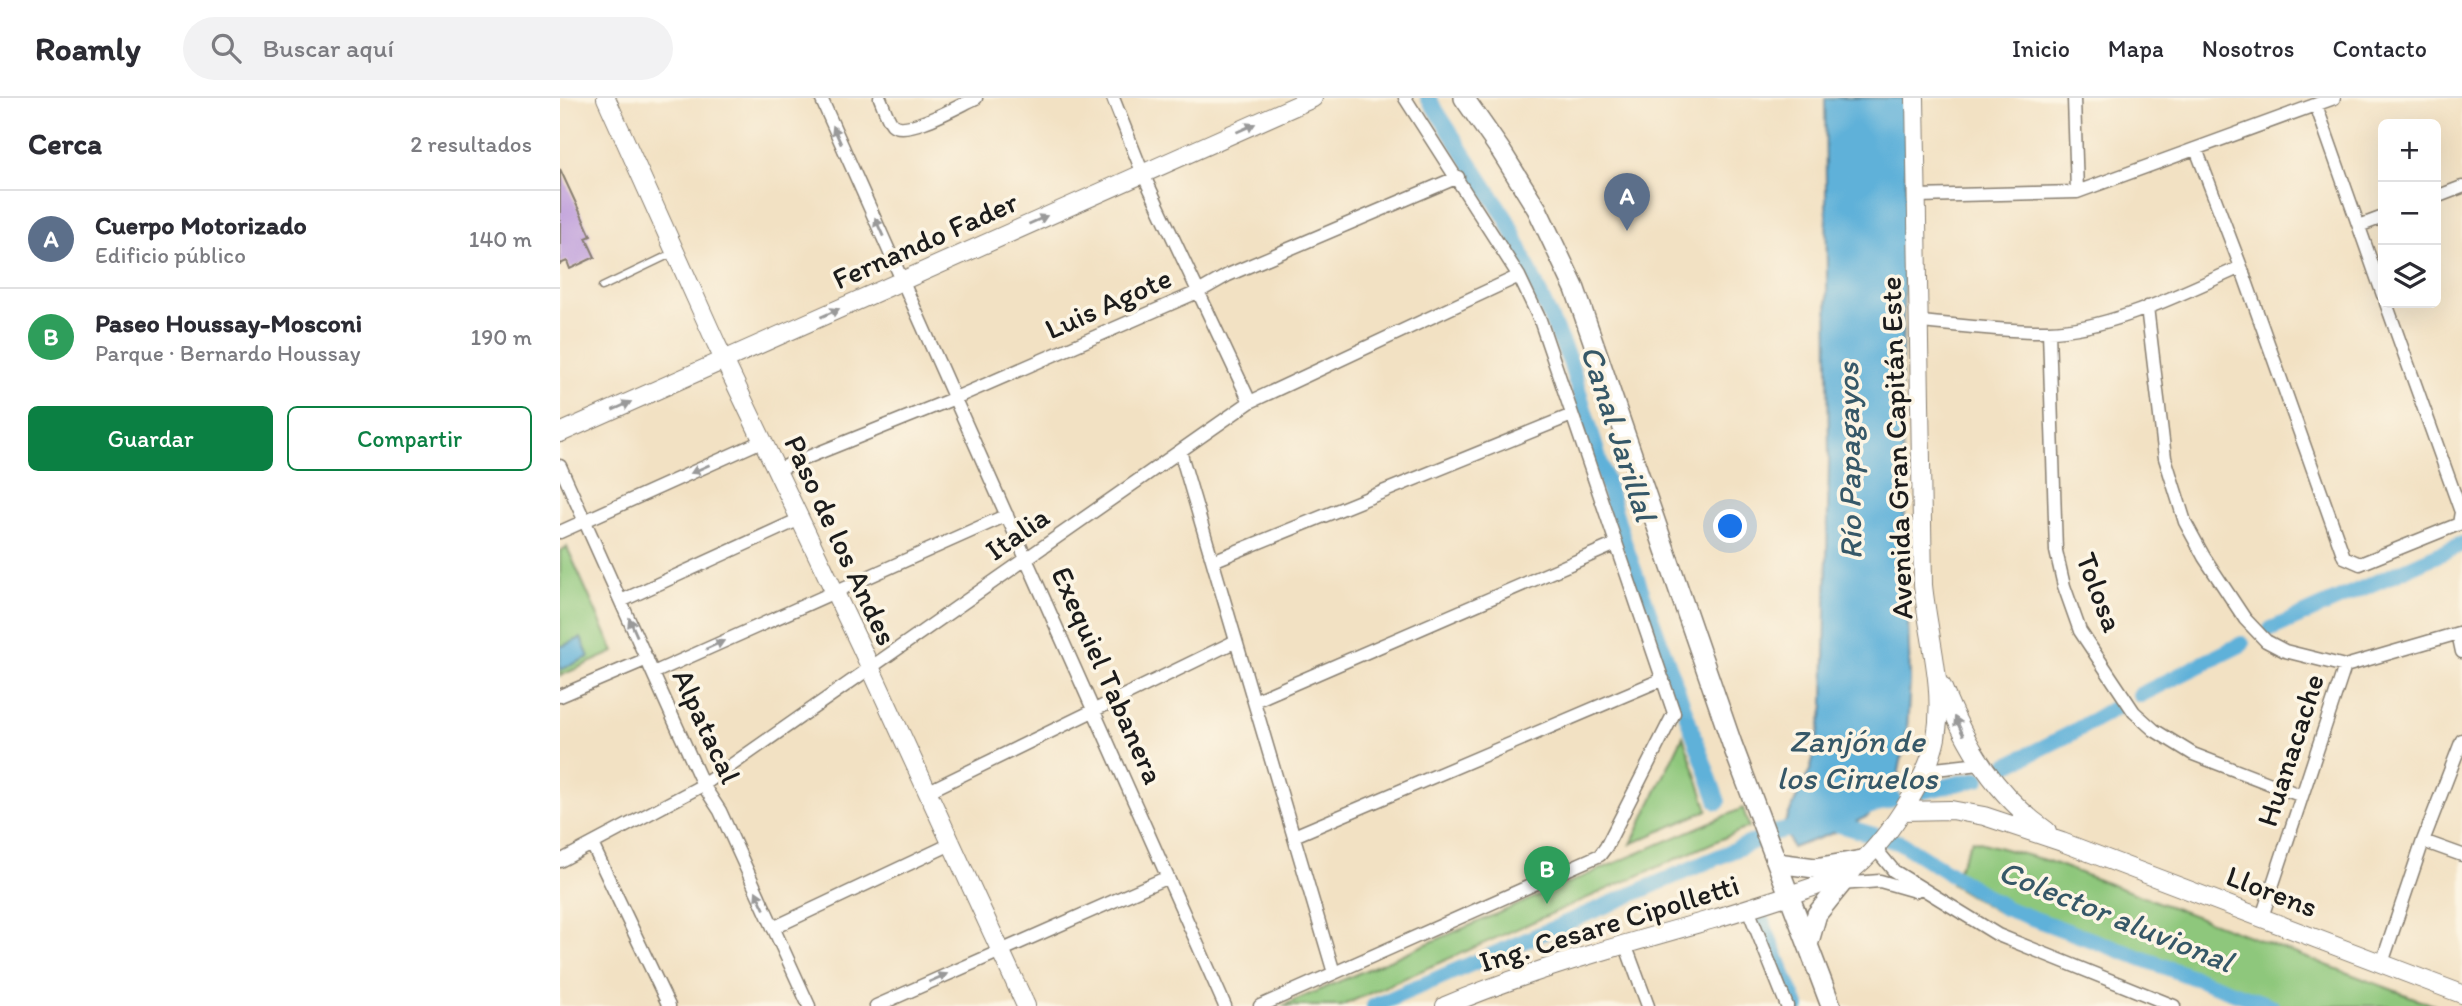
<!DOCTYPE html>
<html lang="es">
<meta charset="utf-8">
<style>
body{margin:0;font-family:Itim,sans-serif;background:#f2f2f3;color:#2b2b33}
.controls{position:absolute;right:21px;top:21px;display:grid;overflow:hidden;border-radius:10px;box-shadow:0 7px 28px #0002}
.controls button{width:63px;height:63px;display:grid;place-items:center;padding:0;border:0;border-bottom:2px solid #e1e1e2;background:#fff;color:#2b2b33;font:35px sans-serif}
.you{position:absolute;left:1171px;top:429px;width:24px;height:24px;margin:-18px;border:5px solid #fff;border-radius:50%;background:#1a73e8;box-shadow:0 0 0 10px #1a73e833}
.badge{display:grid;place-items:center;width:46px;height:46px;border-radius:50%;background:#0b8043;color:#fff;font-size:23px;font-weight:700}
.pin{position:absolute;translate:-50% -58px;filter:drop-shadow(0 2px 4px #0008)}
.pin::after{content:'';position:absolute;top:37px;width:24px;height:21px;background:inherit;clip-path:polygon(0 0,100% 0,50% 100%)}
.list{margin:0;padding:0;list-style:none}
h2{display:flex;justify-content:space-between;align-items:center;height:91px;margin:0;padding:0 28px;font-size:30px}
h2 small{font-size:23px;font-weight:400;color:#7c7c81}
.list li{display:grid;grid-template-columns:46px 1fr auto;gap:21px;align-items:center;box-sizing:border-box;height:98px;padding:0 28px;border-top:2px solid #e1e1e2}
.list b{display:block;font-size:26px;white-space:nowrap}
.list p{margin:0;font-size:23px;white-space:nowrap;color:#7c7c81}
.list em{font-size:23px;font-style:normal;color:#7c7c81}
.actions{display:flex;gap:14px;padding:21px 28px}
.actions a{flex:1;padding:16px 0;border:2px solid #0b8043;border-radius:10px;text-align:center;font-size:24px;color:#0b8043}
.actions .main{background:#0b8043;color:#fff}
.icon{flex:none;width:38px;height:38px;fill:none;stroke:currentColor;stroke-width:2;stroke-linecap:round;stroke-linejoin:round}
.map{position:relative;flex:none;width:1902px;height:908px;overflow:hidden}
header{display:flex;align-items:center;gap:42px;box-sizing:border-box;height:98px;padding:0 35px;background:#fff;border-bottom:2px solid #e1e1e2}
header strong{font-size:33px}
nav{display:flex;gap:38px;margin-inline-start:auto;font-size:24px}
.search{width:490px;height:63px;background:#f2f2f3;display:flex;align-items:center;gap:18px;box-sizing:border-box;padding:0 24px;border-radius:38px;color:#7c7c81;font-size:26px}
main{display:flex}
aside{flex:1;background:#fff}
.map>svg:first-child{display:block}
.green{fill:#8ec77b;stroke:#55724c;stroke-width:2}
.water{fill:#5eb1d9;stroke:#3d667a;stroke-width:2}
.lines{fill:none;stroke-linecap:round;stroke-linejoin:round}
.canal{stroke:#5eb1d9;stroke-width:16}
.building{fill:#ba98db}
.lane-casing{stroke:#877e70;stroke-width:9}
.street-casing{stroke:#877e70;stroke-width:15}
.secondary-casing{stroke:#877e70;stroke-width:20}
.primary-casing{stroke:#877e70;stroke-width:22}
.lane{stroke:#fff;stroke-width:6}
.street{stroke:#fff;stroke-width:12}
.secondary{stroke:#fff;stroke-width:18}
.primary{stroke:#fff;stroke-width:19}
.oneway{fill:#999}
.labels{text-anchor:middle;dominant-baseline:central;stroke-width:7;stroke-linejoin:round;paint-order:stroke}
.street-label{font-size:30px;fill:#1c1c1c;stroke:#fcf5e5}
.water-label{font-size:32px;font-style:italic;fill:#365868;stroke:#fcf5e5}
</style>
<header>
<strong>Roamly</strong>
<div class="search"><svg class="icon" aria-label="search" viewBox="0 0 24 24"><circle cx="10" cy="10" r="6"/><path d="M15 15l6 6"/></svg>Buscar aquí</div>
<nav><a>Inicio</a><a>Mapa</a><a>Nosotros</a><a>Contacto</a></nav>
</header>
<main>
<aside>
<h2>Cerca<small>2 resultados</small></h2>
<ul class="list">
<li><span class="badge" style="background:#5c6f8a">A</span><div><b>Cuerpo Motorizado</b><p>Edificio público</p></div><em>140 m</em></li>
<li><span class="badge" style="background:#2e9e5b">B</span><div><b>Paseo Houssay-Mosconi</b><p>Parque · Bernardo Houssay</p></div><em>190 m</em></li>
</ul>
<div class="actions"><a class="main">Guardar</a><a>Compartir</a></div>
</aside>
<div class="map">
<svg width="1902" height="908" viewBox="0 0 1902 908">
<rect width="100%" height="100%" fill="#fcf5e5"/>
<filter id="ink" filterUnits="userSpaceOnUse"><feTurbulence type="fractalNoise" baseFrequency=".0143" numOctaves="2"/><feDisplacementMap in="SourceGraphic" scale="14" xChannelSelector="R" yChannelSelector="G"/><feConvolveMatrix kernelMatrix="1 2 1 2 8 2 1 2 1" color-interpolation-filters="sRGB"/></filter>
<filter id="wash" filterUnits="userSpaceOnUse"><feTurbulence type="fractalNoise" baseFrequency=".00686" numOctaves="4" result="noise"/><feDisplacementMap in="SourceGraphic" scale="28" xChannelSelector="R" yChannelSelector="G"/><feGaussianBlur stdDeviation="1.57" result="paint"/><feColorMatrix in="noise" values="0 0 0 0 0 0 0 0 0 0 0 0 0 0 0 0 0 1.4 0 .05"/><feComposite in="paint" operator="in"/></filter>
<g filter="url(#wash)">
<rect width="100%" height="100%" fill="#f2e1c3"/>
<path class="green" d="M7,449L54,554L0,578V453Z
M1123,638L1148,712L1071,746Z
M1183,710L1189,729L781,908H722Z
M1412,742L1488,763L1876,908H1713L1436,813L1391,786Z"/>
<path class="water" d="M1265,0H1345L1346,108L1341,298L1350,582L1347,633L1337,683L1308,718L1273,735L1232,750L1224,726L1251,670L1264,608L1269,362Z
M21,540L29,559L0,572V549Z"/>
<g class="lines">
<path class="canal" d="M868,0L947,122L1010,264L1065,447L1158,704
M1711,531L1902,446
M1580,597L1682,546
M1438,672L1510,636L1561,606
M1364,693L1418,681
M1299,712L1333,701
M1269,724L1341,745L1445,810L1711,908
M1201,821L1237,908
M814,908L1216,734L1248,728"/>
</g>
<g id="blocks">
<path class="building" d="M0,71L31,138L26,140L35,159L10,171L7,163L0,166Z"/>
</g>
</g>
<g filter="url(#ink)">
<use href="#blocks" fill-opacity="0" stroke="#877e70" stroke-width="2"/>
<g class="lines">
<defs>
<path id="lane" d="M42,189L113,155"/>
<path id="street" d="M261,0L665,908
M320,0C323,7 327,20 332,26C346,39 400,7 416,0
M553,0L583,76L690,304
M1514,0L1517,94
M1756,7L1823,197
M1636,51L1681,169L1784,459L1800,466L1899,426L1901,414L1826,205
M1357,98L1517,94L1774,0
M1876,99L1902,89
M1799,128L1823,119
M1587,209L1605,360L1625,424L1644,459L1685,521L1706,543L1725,553L1785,568
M1359,224C1401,227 1445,234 1488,233C1551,232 1624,194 1681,169
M1489,233L1496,453L1504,488L1520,533L1574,614L1594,632L1633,656L1742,698
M620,353L774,875
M0,368L143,687L160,713L249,908
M216,372L395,300L640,193L668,177L898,79
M0,434L202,343
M653,463L1012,317
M61,503L240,421
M1898,535L1902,554
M1785,568L1902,534
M93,575L447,417
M0,598L87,561
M694,603L1056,446
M1366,672L1420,666
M367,694L676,543
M734,738L1103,581
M1863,743L1902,757
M32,746L109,908
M1315,750L1334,773L1438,837L1614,908
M0,763L143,687L690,304L959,178
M1281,786L1320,783L1355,793
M1188,811L1227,908
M1702,819L1785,568
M213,830L391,746
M1065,846L1088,908
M1822,865L1863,743L1902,642
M316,908L608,779
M700,908L1040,757L1046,749L1114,615L980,222L959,178L845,0"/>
<path id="secondary" d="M46,0L156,245L300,547L466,908
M0,335L753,0
M1382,588C1405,646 1435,697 1487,733
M1343,713L1391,712L1424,718L1502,744L1902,896
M885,908C973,871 1065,846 1157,820C1189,810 1221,800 1253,789C1266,784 1281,781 1292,772C1325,746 1368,681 1376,640C1385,588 1368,538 1363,487L1355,0"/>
<path id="primary" d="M904,0L941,53L977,111L1015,191L1172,646L1271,908
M1217,765L1255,770L1302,762
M1248,847L1257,816L1291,774"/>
</defs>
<use href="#lane" class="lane-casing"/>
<use href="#street" class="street-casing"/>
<use href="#secondary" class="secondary-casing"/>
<use href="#primary" class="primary-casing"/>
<use href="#lane" class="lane"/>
<use href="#street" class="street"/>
<use href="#secondary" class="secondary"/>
<use href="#primary" class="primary"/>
</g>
<defs><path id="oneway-solid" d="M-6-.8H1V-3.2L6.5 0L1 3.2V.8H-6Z" transform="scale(1.75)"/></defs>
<g class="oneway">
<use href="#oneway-solid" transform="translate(686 30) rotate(-24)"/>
<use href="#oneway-solid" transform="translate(277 37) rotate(-114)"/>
<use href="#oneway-solid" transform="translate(478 122) rotate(-24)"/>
<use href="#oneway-solid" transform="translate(319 129) rotate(-114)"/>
<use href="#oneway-solid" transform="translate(270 215) rotate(-24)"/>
<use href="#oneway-solid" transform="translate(62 308) rotate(-24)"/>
<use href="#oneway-solid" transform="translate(140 371) rotate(156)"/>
<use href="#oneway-solid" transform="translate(73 529) rotate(-114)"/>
<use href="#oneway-solid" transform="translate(155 547) rotate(-24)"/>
<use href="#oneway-solid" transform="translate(1399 628) rotate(-115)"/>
<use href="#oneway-solid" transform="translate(200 802) rotate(-115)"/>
<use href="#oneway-solid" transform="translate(378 880) rotate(-24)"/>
</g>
</g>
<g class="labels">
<g class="street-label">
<text transform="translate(365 142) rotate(-24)">Fernando Fader</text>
<text transform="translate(548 205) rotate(-24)">Luis Agote</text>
<text transform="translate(1336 350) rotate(-92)">Avenida Gran Capitán Este</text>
<text transform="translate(457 435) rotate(-35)">Italia</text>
<text transform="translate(281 442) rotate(65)">Paso de los Andes</text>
<text transform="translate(1540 494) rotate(69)">Tolosa</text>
<text transform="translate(548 577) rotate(66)">Exequiel Tabanera</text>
<text transform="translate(147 628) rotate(65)">Alpatacal</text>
<text transform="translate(1730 652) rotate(-72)">Huanacache</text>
<text transform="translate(1712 793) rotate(21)">Llorens</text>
<text transform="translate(1049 825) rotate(-17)">Ing. Cesare Cipolletti</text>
</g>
<g class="water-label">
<text transform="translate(1059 335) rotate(72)">Canal Jarillal</text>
<text transform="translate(1289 363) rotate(-91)">Río Papagayos</text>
<text x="1297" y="643">Zanjón de<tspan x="1297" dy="37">los Ciruelos</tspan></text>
<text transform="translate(1556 818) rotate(22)">Colector aluvional</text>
</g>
</g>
</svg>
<div class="controls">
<button>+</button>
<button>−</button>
<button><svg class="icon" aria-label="layers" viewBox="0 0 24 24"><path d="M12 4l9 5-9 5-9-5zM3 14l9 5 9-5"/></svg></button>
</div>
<div class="you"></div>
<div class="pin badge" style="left:1067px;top:133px;background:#5c6f8a">A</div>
<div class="pin badge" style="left:987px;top:806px;background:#2e9e5b">B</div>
</div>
</main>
